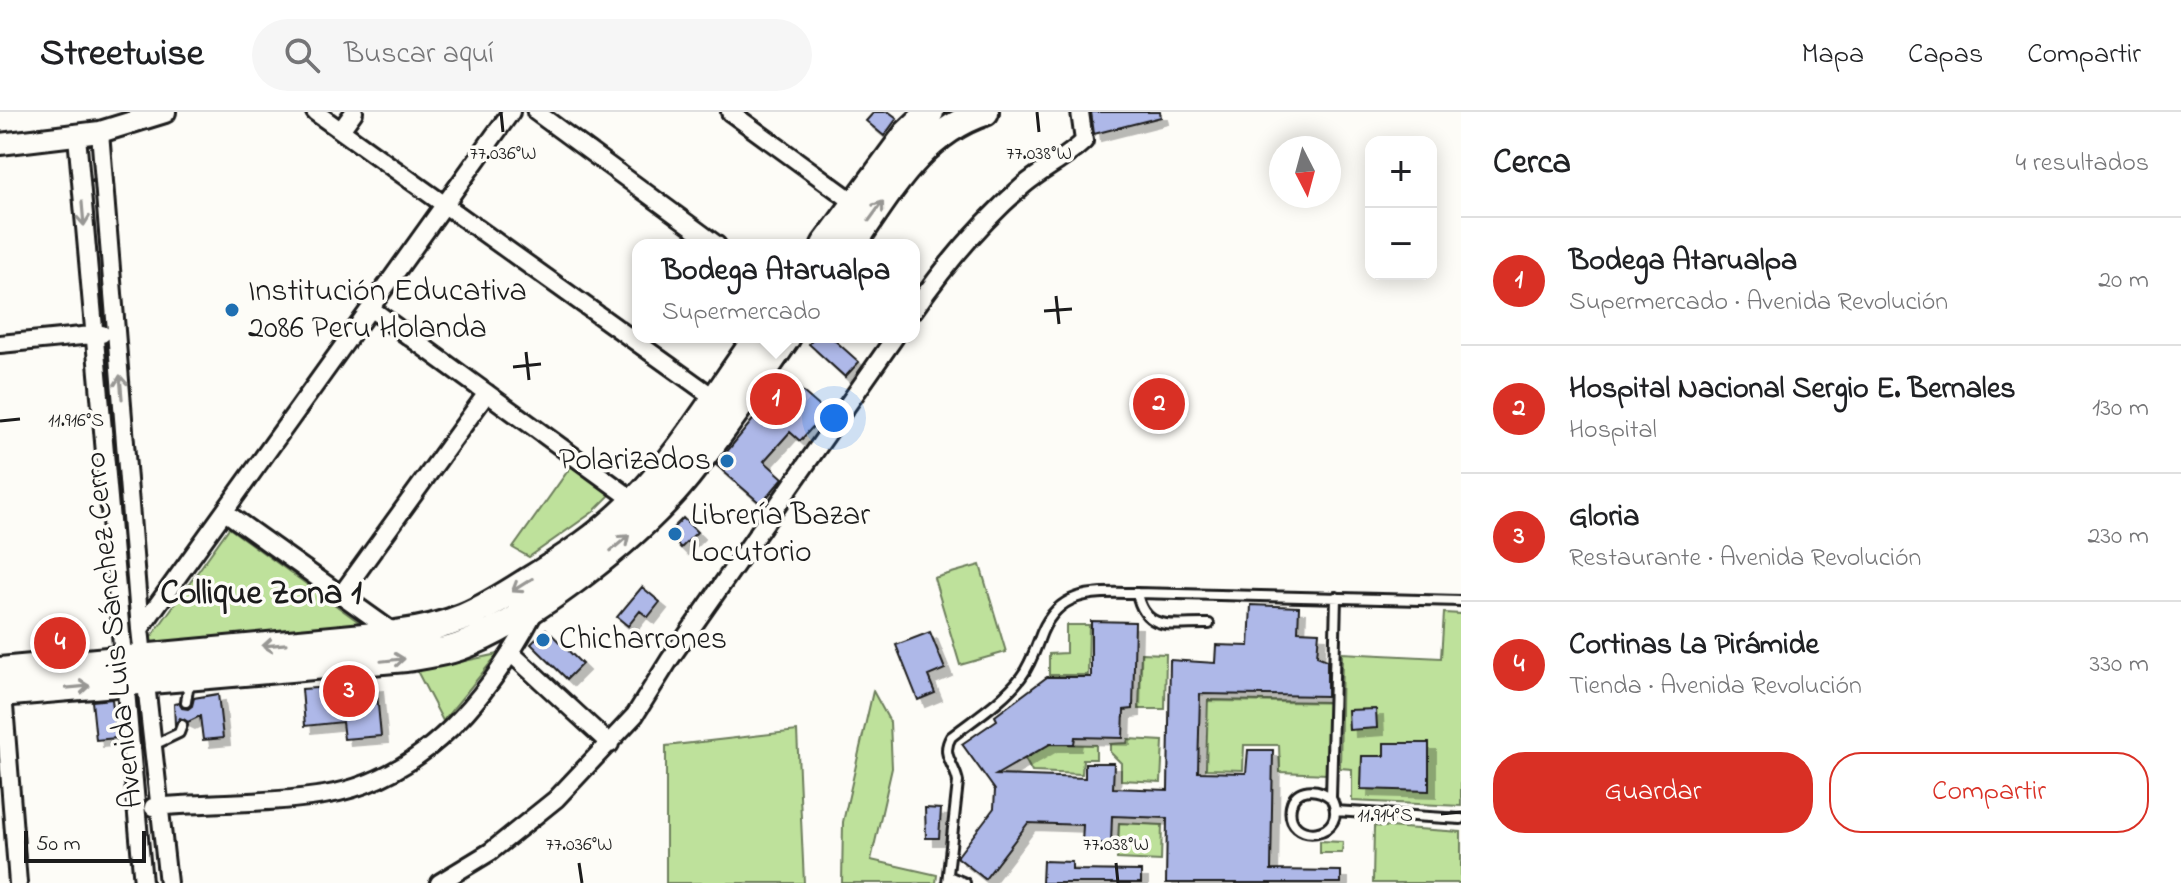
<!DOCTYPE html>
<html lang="es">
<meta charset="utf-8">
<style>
body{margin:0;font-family:"Indie Flower",sans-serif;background:#f6f6f6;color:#202124}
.controls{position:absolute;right:24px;top:24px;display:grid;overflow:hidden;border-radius:16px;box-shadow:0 4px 20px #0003}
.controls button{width:72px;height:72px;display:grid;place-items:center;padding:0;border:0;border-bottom:2px solid #e0e0e0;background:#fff;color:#202124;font:40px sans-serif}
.compass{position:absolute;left:1269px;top:24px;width:72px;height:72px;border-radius:50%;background:#fff;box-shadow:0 4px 20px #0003;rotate:174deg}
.scale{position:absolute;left:24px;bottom:20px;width:122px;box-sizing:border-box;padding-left:8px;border:4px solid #1c1c1c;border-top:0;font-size:22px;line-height:28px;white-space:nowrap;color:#1c1c1c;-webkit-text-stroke:6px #fdfcf7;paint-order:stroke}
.you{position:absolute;left:834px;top:306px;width:28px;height:28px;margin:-20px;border:6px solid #fff;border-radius:50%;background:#1a73e8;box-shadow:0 0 0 12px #1a73e833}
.badge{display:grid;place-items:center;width:52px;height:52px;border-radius:50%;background:#d93025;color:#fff;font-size:26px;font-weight:700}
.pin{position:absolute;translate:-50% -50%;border:4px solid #fff;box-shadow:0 2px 8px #0006}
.popup{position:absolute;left:632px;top:127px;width:288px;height:104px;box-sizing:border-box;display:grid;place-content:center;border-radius:16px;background:#fff;filter:drop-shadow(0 2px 6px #0005);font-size:26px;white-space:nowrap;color:#757577}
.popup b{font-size:30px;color:#202124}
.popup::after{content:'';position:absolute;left:50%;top:100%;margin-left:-16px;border:16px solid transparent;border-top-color:#fff}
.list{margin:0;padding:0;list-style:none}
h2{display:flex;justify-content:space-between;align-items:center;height:104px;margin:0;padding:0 32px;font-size:34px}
h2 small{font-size:26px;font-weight:400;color:#757577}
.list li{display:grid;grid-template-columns:52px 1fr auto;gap:24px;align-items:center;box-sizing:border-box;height:128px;padding:0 32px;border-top:2px solid #e0e0e0}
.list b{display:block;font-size:30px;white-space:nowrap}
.list p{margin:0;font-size:26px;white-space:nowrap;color:#757577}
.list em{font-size:26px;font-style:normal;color:#757577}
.actions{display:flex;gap:16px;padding:24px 32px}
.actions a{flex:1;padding:18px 0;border:2px solid #d93025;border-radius:32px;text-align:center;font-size:28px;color:#d93025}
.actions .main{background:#d93025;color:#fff}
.icon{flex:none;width:44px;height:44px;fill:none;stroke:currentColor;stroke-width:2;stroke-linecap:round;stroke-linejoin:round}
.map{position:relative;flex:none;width:1461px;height:771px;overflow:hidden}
header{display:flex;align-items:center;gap:48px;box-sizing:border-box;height:112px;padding:0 40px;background:#fff;border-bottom:2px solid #e0e0e0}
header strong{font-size:38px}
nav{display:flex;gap:44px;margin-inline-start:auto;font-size:28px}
.search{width:560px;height:72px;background:#f6f6f6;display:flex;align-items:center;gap:20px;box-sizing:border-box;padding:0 28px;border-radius:44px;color:#757577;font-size:30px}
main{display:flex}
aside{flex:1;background:#fff}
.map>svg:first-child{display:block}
.green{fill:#bee19b;stroke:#6d7e5c;stroke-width:2}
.building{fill:#aeb8e8;stroke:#1c1c1c;stroke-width:2;filter:url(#shadow)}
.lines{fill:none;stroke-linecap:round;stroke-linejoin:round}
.service-casing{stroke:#1c1c1c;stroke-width:14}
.minor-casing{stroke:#1c1c1c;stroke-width:22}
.tertiary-casing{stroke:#1c1c1c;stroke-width:26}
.primary-casing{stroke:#1c1c1c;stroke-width:32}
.service{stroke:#fdfcf7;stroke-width:8}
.minor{stroke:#fdfcf7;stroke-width:16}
.tertiary{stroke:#fdfcf7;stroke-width:20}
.primary{stroke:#fdfcf7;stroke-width:26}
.oneway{stroke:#989794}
.ticks{fill:none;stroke:#1c1c1c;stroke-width:3}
.poi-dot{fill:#1f6fb2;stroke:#fdfcf7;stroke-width:3}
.labels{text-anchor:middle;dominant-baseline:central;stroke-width:7;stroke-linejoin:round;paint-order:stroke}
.poi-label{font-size:32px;fill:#1c1c1c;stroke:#fdfcf7;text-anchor:start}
.street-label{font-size:32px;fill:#1c1c1c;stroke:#fdfcf7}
.neighbourhood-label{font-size:34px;font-weight:bold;fill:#1c1c1c;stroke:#fdfcf7}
.ticks-label{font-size:20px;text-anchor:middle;fill:#1c1c1c;stroke:#fdfcf7;stroke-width:7;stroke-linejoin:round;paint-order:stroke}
</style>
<header>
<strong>Streetwise</strong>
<div class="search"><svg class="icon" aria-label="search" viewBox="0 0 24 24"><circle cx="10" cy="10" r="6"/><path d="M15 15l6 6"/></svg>Buscar aquí</div>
<nav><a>Mapa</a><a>Capas</a><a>Compartir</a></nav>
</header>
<main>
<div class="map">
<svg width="1461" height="771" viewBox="0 0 1461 771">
<defs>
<filter id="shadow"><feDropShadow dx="7" dy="7" stdDeviation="0" flood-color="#0004"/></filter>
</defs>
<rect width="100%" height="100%" fill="#fdfcf7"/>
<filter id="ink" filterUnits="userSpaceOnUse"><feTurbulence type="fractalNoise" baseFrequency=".0125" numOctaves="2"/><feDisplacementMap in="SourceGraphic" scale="16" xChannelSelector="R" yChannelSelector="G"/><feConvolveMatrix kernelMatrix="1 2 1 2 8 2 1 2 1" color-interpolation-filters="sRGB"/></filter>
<g filter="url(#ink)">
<path class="green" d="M572,353L612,381L593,400L529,445L513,436Z
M229,416L363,513L147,531Z
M980,453L1006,540L960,553L934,466Z
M1444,501L1461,502V694L1352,689V657L1340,656L1342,541L1441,546Z
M1066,513H1089L1088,563H1049V542L1066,541Z
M1141,541L1166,542L1165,597H1139Z
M498,542L443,609L417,559Z
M873,579L890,610L892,656L871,748L937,763L936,771H842L843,710Z
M1208,588L1329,590L1327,662L1280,660L1279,633H1244L1243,658L1206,657Z
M797,619L804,771H666V634Z
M1128,627L1163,629L1161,670L1121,668V651L1110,640V632L1127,631Z
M1050,632L1096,633V647H1083L1082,662L1032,660L1025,647Z
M1119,711L1162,713L1161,749L1117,747Z
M1374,714L1461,720V771H1373Z
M1320,729L1343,730L1342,741H1320Z"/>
<path class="building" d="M874,0H889L897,6L884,24L866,9Z
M1091,0H1160L1161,5L1094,22Z
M815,225H831L859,250L845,265L809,232Z
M787,266L826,300L800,329L790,320L764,349L783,366L761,392L716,353Z
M683,406L697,420L681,436L667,422Z
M642,475L660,490L648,505L640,499L628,514L617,505Z
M1251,493L1299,495L1298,519L1319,520L1317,544L1327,548V584L1200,582L1198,660L1246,661L1248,638H1273L1271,758L1341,759V771H1166L1167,706L1112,704L1111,732L1082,731L1083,713L1028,711L985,767L957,745L994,696L995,678L962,632L997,608L995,604L1047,565H1091V509L1135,510L1133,597L1124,598L1123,626L1075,625L1074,632H1050L996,663L1085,666V651H1114L1113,676L1168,678L1170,548L1215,551L1216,533L1249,534Z
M546,517L582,552L567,567L531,532Z
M930,520L945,557L928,564L935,581L918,588L896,533Z
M376,572L381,624L344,627L342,610L305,614L302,577Z
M218,582L223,626L203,628L200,604L188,610L180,606L175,613L174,592L179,591L182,596L188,597L192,594L194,586Z
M112,587L116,626L96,628L92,589Z
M1376,597L1377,616L1349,618L1348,598Z
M1384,631H1429V679L1361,677L1362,644H1384Z
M925,696L941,697L939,726H926Z
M1043,749L1072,750V758L1141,759V771H1042Z"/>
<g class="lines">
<defs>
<path id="service" d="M1137,481C1145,522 1175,511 1209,512
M186,590L189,571
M154,633L179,621L182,613
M1331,686C1318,675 1295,674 1291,694C1284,735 1352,726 1331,686L1336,485
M1335,699L1461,707
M948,764L965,771
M947,771L958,670C955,652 940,643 951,625C974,607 1004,588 1021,565C1031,552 1036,535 1042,520C1061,476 1096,481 1137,481L1461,489"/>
<path id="minor" d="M315,0L720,290
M536,0L717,133
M730,0L855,91
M341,18L354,0
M100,20L140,517L168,771
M77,24L143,771
M370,196L635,389
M914,198C946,152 982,109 1024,73C1043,57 1067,46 1084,29L1080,0
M0,232L102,222
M225,400L396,522
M341,483L487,281
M140,517L511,0
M512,542L610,632
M3,581L18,771
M153,695C210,690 268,692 324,683C425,667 491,582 536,497
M439,771L490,740L556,687L635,603L670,547L895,225"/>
<path id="tertiary" d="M0,32L100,20L165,0"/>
<path id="primary" d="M825,133L907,22L930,0
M852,133C889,80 921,21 985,0
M0,559L396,522C452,515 478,501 525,471C563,448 601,423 633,391C681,343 718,280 758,225
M0,581L406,546C424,543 442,541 459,535C532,508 639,424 687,364C723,319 755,272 787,225"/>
</defs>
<use href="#service" class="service-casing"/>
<use href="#minor" class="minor-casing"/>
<use href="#tertiary" class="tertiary-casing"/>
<use href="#primary" class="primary-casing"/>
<use href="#service" class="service"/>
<use href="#minor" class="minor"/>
<use href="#tertiary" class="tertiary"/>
<use href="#primary" class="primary"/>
</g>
<defs><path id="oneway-shaft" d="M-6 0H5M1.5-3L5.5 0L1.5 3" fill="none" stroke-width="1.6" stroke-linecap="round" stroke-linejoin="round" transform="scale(2)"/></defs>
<g class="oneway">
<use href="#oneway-shaft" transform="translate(876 99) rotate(-54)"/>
<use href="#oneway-shaft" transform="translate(83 102) rotate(85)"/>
<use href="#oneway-shaft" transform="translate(121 275) rotate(-95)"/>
<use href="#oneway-shaft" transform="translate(620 431) rotate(-40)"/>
<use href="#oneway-shaft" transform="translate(522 473) rotate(148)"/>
<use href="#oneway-shaft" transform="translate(274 533) rotate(175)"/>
<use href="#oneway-shaft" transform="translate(393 548) rotate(-6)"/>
<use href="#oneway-shaft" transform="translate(78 575) rotate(-5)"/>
</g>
</g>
<path class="ticks" d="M501,0L503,20M1037,0L1039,20M1056,184L1059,212M1044,199L1072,197M526,240L529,268M513,255L541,252M0,309L20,307M1441,702L1461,700M579,751L582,771M1116,751L1118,771"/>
<g class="poi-dot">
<circle cx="232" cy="198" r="8"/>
<circle cx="727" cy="349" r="8"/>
<circle cx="675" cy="422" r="8"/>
<circle cx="543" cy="528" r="8"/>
</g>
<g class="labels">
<g class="poi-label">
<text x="248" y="180">Institución Educativa<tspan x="248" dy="37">2086 Peru Holanda</tspan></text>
<text x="711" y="349" text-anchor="end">Polarizados</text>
<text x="691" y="404">Librería Bazar<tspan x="691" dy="37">Locutorio</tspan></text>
<text x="559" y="528">Chicharrones</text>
</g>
<g class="street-label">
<text transform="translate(115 518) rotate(-96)">Avenida Luis Sánchez Cerro</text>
</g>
<g class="neighbourhood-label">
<text x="261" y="483">Collique Zona 1</text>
</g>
</g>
<g class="ticks-label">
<text x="503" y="47">77.036°W</text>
<text x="1039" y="47">77.038°W</text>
<text x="76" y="314">11.916°S</text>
<text x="1385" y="709">11.914°S</text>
<text x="579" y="738">77.036°W</text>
<text x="1116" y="738">77.038°W</text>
</g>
</svg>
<div class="controls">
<button>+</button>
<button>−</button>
</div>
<svg class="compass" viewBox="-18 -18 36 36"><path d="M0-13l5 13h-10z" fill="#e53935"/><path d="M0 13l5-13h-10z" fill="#757577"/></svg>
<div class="scale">50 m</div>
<div class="you"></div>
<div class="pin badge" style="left:776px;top:287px">1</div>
<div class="popup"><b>Bodega Atarualpa</b>Supermercado</div>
<div class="pin badge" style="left:1159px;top:292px">2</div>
<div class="pin badge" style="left:349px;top:579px">3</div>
<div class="pin badge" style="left:60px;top:531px">4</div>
</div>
<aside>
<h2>Cerca<small>4 resultados</small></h2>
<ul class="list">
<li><span class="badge">1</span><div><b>Bodega Atarualpa</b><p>Supermercado · Avenida Revolución</p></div><em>20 m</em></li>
<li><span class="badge">2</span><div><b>Hospital Nacional Sergio E. Bernales</b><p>Hospital</p></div><em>130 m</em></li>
<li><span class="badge">3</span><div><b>Gloria</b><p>Restaurante · Avenida Revolución</p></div><em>230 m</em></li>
<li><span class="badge">4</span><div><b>Cortinas La Pirámide</b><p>Tienda · Avenida Revolución</p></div><em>330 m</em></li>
</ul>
<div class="actions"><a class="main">Guardar</a><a>Compartir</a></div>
</aside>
</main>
